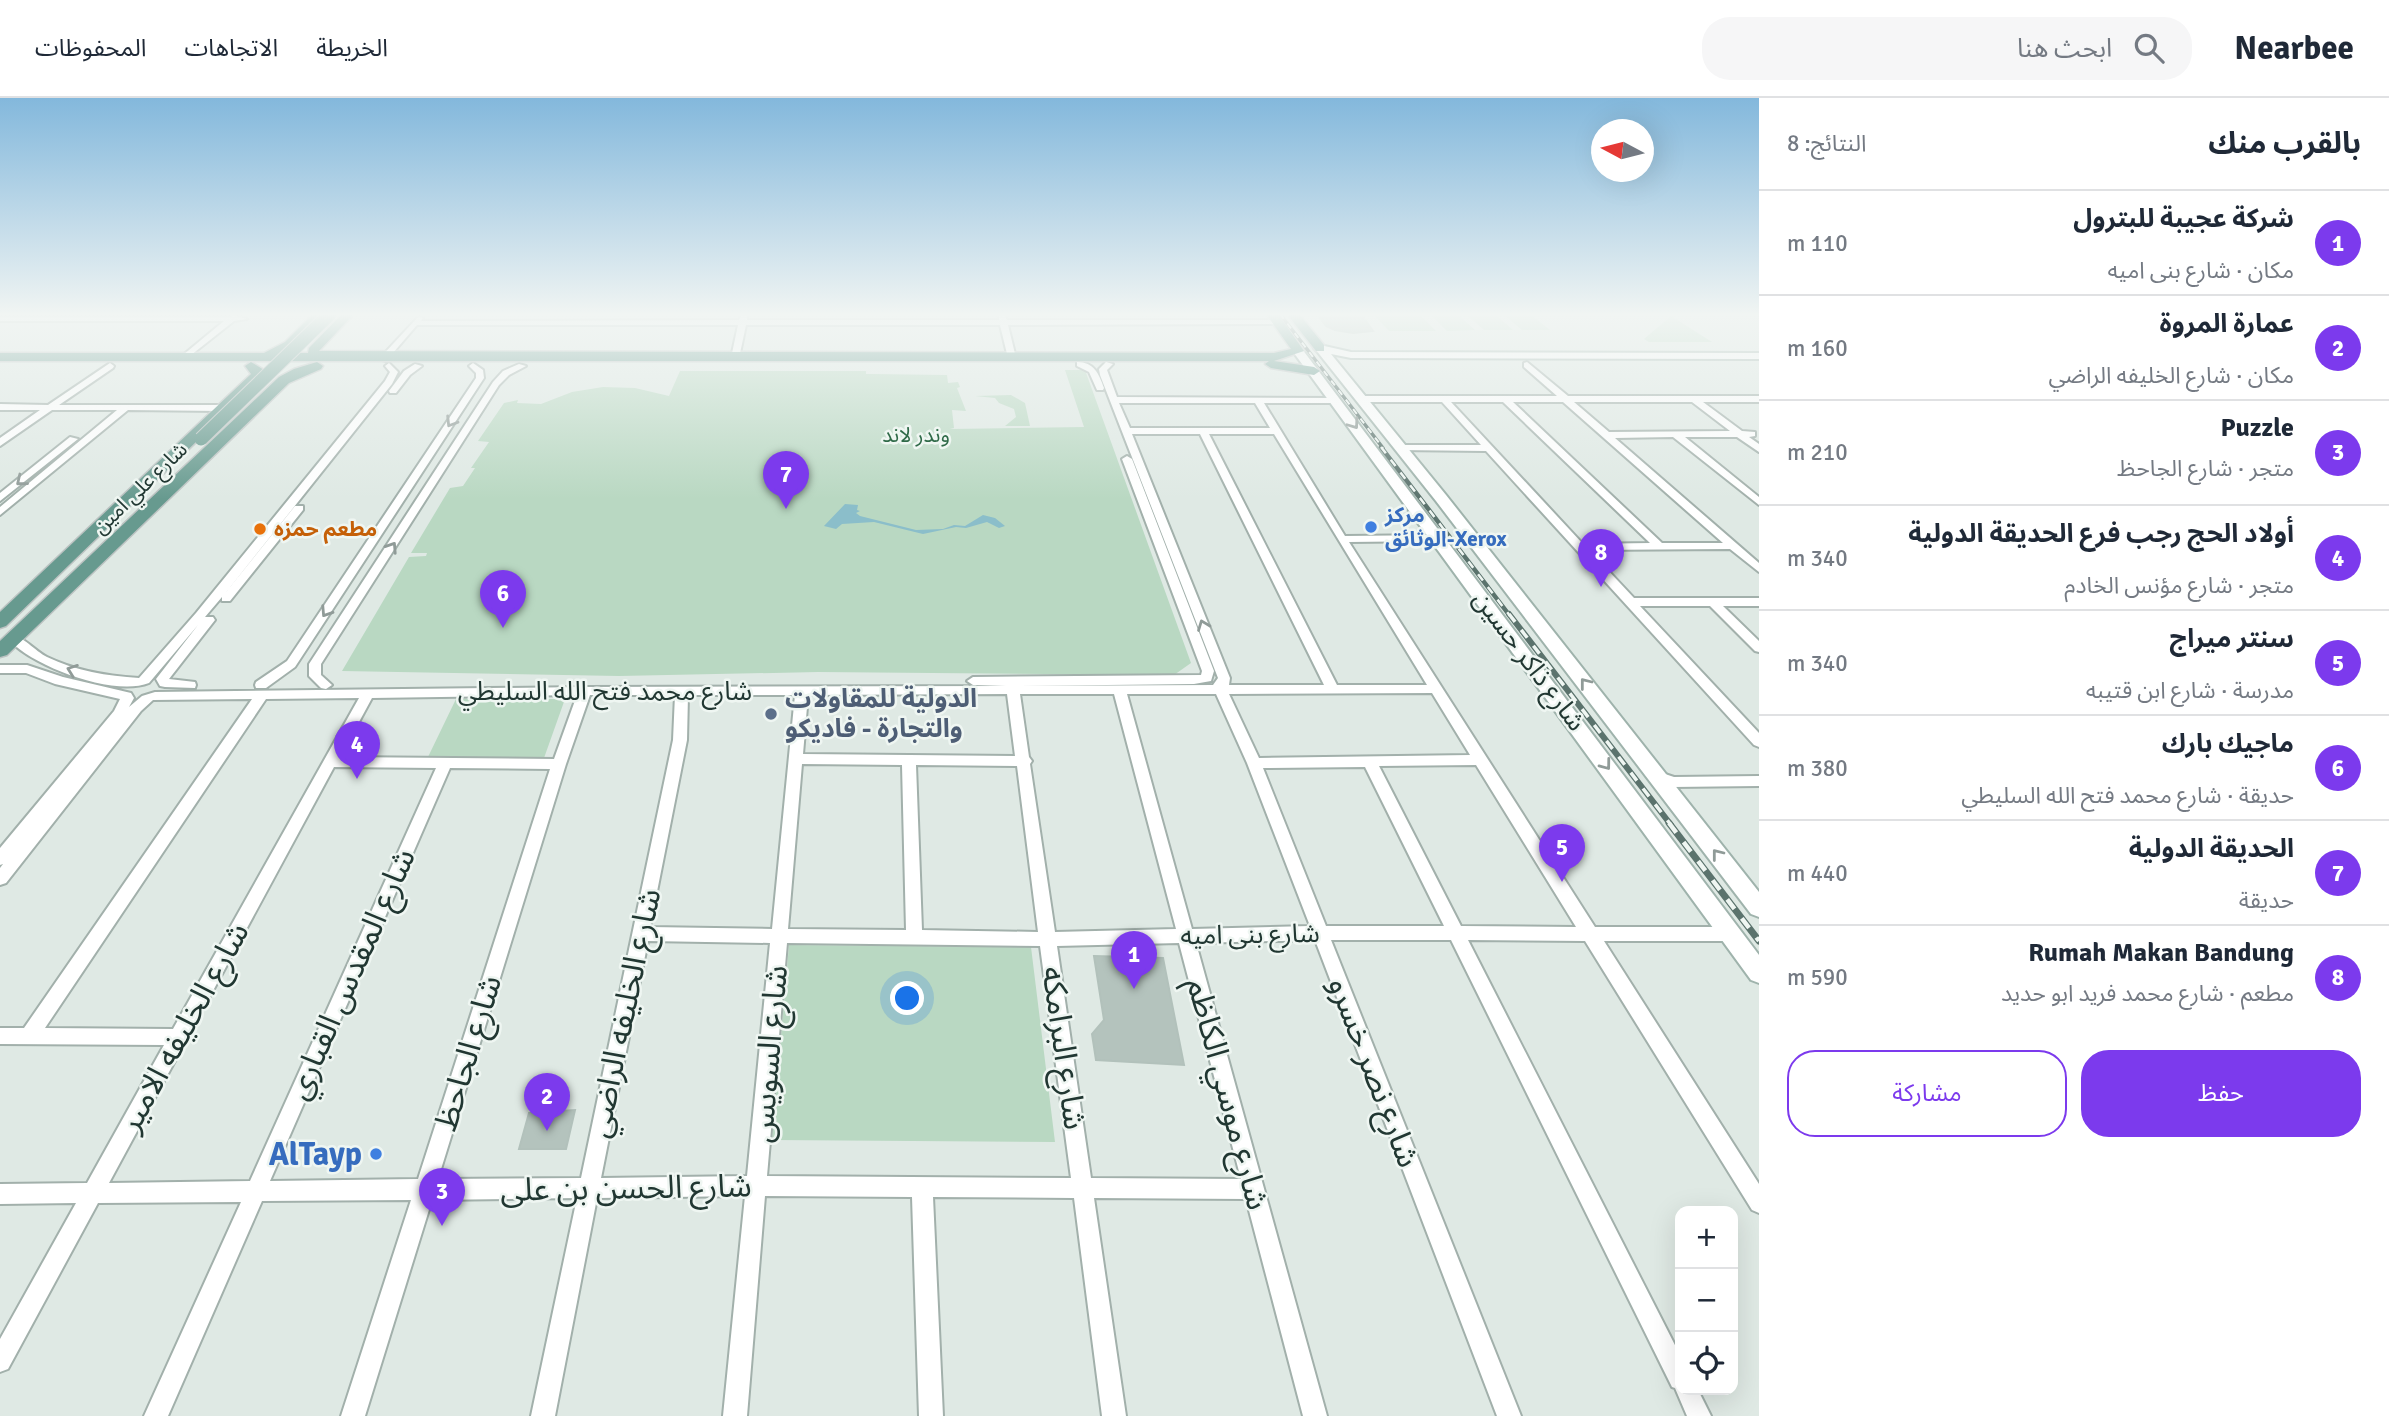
<!DOCTYPE html>
<html lang="ar">
<meta charset="utf-8">
<style>
body{margin:0;font-family:Signika,"Noto Sans Arabic",sans-serif;background:#f6f6f7;color:#1f2937;direction:rtl}
.controls{position:absolute;right:21px;bottom:21px;display:grid;overflow:hidden;border-radius:14px;box-shadow:0 7px 28px #0002}
.controls button{width:63px;height:63px;display:grid;place-items:center;padding:0;border:0;border-bottom:2px solid #e0e1e3;background:#fff;color:#1f2937;font:35px sans-serif}
.compass{position:absolute;left:1591px;top:21px;width:63px;height:63px;border-radius:50%;background:#fff;box-shadow:0 7px 28px #0002;rotate:277deg}
.you{position:absolute;left:908px;top:901px;width:24px;height:24px;margin:-18px;border:5px solid #fff;border-radius:50%;background:#1a73e8;box-shadow:0 0 0 10px #1a73e833}
.badge{display:grid;place-items:center;width:46px;height:46px;border-radius:50%;background:#7c3aed;color:#fff;font-size:23px;font-weight:700}
.pin{position:absolute;translate:-50% -58px;filter:drop-shadow(0 2px 4px #0008)}
.pin::after{content:'';position:absolute;top:37px;width:24px;height:21px;background:inherit;clip-path:polygon(0 0,100% 0,50% 100%)}
.list{margin:0;padding:0;list-style:none}
h2{display:flex;justify-content:space-between;align-items:center;height:91px;margin:0;padding:0 28px;font-size:30px}
h2 small{font-size:23px;font-weight:400;color:#747a83}
.list li{display:grid;grid-template-columns:46px 1fr auto;gap:21px;align-items:center;box-sizing:border-box;height:105px;padding:0 28px;border-top:2px solid #e0e1e3}
.list b{display:block;font-size:26px;white-space:nowrap}
.list p{margin:0;font-size:23px;white-space:nowrap;color:#747a83}
.list em{font-size:23px;font-style:normal;color:#747a83}
.actions{display:flex;gap:14px;padding:21px 28px}
.actions a{flex:1;padding:16px 0;border:2px solid #7c3aed;border-radius:28px;text-align:center;font-size:24px;color:#7c3aed}
.actions .main{background:#7c3aed;color:#fff}
.icon{flex:none;width:38px;height:38px;fill:none;stroke:currentColor;stroke-width:2;stroke-linecap:round;stroke-linejoin:round}
.map{position:relative;flex:none;width:1759px;height:1318px;overflow:hidden;direction:ltr}
header{display:flex;align-items:center;gap:42px;box-sizing:border-box;height:98px;padding:0 35px;background:#fff;border-bottom:2px solid #e0e1e3}
header strong{font-size:33px}
nav{display:flex;gap:38px;margin-inline-start:auto;font-size:24px}
.search{width:490px;height:63px;background:#f6f6f7;display:flex;align-items:center;gap:18px;box-sizing:border-box;padding:0 24px;border-radius:28px;color:#747a83;font-size:26px}
main{display:flex}
aside{flex:1;background:#fff}
.map>svg:first-child{display:block}
.green{fill:#b9d8c2}
.water{fill:#8bbeca}
.building{fill:#b4c3bd;stroke:#b2c1bb;stroke-width:2}
.lines{fill:none;stroke-linecap:round;stroke-linejoin:round}
.street-casing{stroke:#a2b0ab;stroke-width:4}
.secondary-casing{stroke:#9fb3ac;stroke-width:4}
.primary-casing{stroke:#bcc3c2;stroke-width:3}
.street{fill:#fff;fill-rule:evenodd}
.secondary{fill:#fff;fill-rule:evenodd}
.primary{fill:#679a8f;fill-rule:evenodd}
.rail-far3-casing{stroke:#5b736d;stroke-width:3.5}
.rail-far2-casing{stroke:#5b736d;stroke-width:4.5}
.rail-far1-casing{stroke:#5b736d;stroke-width:6}
.rail-casing{stroke:#5b736d;stroke-width:7}
.rail-far3{stroke:#eff6f2;stroke-width:2;stroke-dasharray:6;stroke-linecap:butt}
.rail-far2{stroke:#eff6f2;stroke-width:2.5;stroke-dasharray:8;stroke-linecap:butt}
.rail-far1{stroke:#eff6f2;stroke-width:3.5;stroke-dasharray:10;stroke-linecap:butt}
.rail{stroke:#eff6f2;stroke-width:4.5;stroke-dasharray:12;stroke-linecap:butt}
.primary-bridge-casing{stroke:#bcc3c2;stroke-width:15;stroke-linecap:butt}
.primary-bridge{stroke:#679a8f;stroke-width:13}
.oneway{stroke:#909b98}
.shop-dot{fill:#3f7fe0;stroke:#eff6f2;stroke-width:2.5}
.food-dot{fill:#e8710a;stroke:#eff6f2;stroke-width:2.5}
.service-dot{fill:#5c6f8a;stroke:#eff6f2;stroke-width:2.5}
.labels{text-anchor:middle;dominant-baseline:central;stroke-width:5;stroke-linejoin:round;paint-order:stroke}
.far-park-label{font-size:21px;fill:#2f6a48;stroke:#eff6f2}
.far-street-label{font-size:21px;fill:#213732;stroke:#eff6f2}
.far-shop-label{font-size:21px;font-weight:bold;fill:#366cbe;stroke:#eff6f2;text-anchor:start}
.far-food-label{font-size:21px;font-weight:bold;fill:#c56008;stroke:#eff6f2;text-anchor:start}
.street-label{font-size:26px;fill:#213732;stroke:#eff6f2}
.service-label{font-size:26px;font-weight:bold;fill:#4e5e75;stroke:#eff6f2;text-anchor:start}
.near-street-label{font-size:32px;fill:#213732;stroke:#eff6f2}
.near-shop-label{font-size:32px;font-weight:bold;fill:#366cbe;stroke:#eff6f2;text-anchor:end}
</style>
<header>
<strong>Nearbee</strong>
<div class="search"><svg class="icon" aria-label="search" viewBox="0 0 24 24"><circle cx="10" cy="10" r="6"/><path d="M15 15l6 6"/></svg>ابحث هنا</div>
<nav><a>الخريطة</a><a>الاتجاهات</a><a>المحفوظات</a></nav>
</header>
<main>
<aside>
<h2>بالقرب منك<small>النتائج: 8</small></h2>
<ul class="list">
<li><span class="badge">1</span><div><b>شركة عجيبة للبترول</b><p>مكان · شارع بنى اميه</p></div><em>110 m</em></li>
<li><span class="badge">2</span><div><b>عمارة المروة</b><p>مكان · شارع الخليفه الراضي</p></div><em>160 m</em></li>
<li><span class="badge">3</span><div><b>Puzzle</b><p>متجر · شارع الجاحظ</p></div><em>210 m</em></li>
<li><span class="badge">4</span><div><b>أولاد الحج رجب فرع الحديقة الدولية</b><p>متجر · شارع مؤنس الخادم</p></div><em>340 m</em></li>
<li><span class="badge">5</span><div><b>سنتر ميراج</b><p>مدرسة · شارع ابن قتيبه</p></div><em>340 m</em></li>
<li><span class="badge">6</span><div><b>ماجيك بارك</b><p>حديقة · شارع محمد فتح الله السليطي</p></div><em>380 m</em></li>
<li><span class="badge">7</span><div><b>الحديقة الدولية</b><p>حديقة</p></div><em>440 m</em></li>
<li><span class="badge">8</span><div><b>Rumah Makan Bandung</b><p>مطعم · شارع محمد فريد ابو حديد</p></div><em>590 m</em></li>
</ul>
<div class="actions"><a class="main">حفظ</a><a>مشاركة</a></div>
</aside>
<div class="map">
<svg width="1759" height="1318" viewBox="0 0 1759 1318">
<rect width="100%" height="100%" fill="#dfe9e4"/>
<path class="green" d="M1373,216H1419L1436,233H1389Z
M1430,216H1457L1475,232L1447,233Z
M1466,216H1495L1513,232H1484Z
M1503,216H1530L1550,232H1522Z
M1671,218L1712,244H1649L1644,241Z
M1065,272H1085L1191,565L1174,577L818,574L619,578L342,573L409,459L426,458L427,455H411L450,390L463,388L475,370H471L489,344L478,343L504,305L518,302L517,305L541,306L572,294L603,289L635,290L669,298L680,273H866V276H871L947,277L948,285L958,284L960,289L957,290L966,313L952,312L954,330L950,331L1084,329Z
M1011,297L1025,305L1030,328H1005L1016,319L1014,311L999,305L995,300L975,298Z
M456,601H565L544,660L428,659Z
M789,847L1031,849L1055,1044L772,1042Z"/>
<path class="water" d="M845,406L858,407L857,412L860,413L856,415L860,418L916,432L943,431L954,427L965,428L983,417L995,420L1005,428L999,430L987,424L966,430L956,429L923,436L874,424L842,426L836,431L824,428Z"/>
<path class="building" d="M1317,216H1361L1373,233L1353,235L1335,232L1326,228Z
M1094,858L1163,860L1184,967L1096,962L1092,936L1104,922Z
M575,1012L566,1051H519L529,1015Z"/>
<g class="lines">
<defs>
<path id="street" d="M742,216H747V222H999V216H1004L1007,222H1278L1282,224L1278,226L1008,227L1016,260L1012,262L1008,260L1000,227H746L739,260L735,262L731,260L738,227H417L386,263L379,261L419,218L423,220L421,223L739,222Z
M234,217L247,221L234,223L186,261H183V257L224,223H0V219H230Z
M1077,264C1094,264 1099,276 1104,290L1103,292H1097L1089,274L1077,268Z
M1106,264L1113,266L1107,272L1117,299L1339,300V304L1336,305H1264L1345,438L1438,437L1443,440L1438,443L1349,444L1595,829H1731L1737,831L1739,836L1737,841L1731,843H1604L1759,1086V1115L1752,1112L1585,843L1468,842L1680,1257V1292H1698L1711,1318H1687L1675,1290L1672,1289L1451,842H1331L1521,1318H1497L1315,842L1196,845L1327,1318H1303L1246,1101L1094,1100L1126,1318H1102L1074,1100L933,1099L943,1318H919L912,1099L765,1098L747,1318H723L745,1098L597,1100L555,1318H531L577,1100L432,1102L365,1318H341L411,1102L262,1103L168,1318H144L241,1104L98,1105L8,1271L0,1274V1241L76,1105L0,1106V1086L87,1085L164,947L0,946V930H24L252,601L153,602L141,613L6,785L0,787V770L3,766L0,767V750L114,613L120,601L55,586L26,575H0V567H27L63,579L131,595L134,600L129,609L142,598L155,594L585,589L1006,588L973,587L967,583L973,579L1201,577L1202,573L1122,361L1127,358L1132,361L1214,573L1211,583L1194,586L1019,588L1213,587L1218,580L1100,277L1099,271ZM1119,305H1255L1270,330H1130ZM1132,336H1200L1324,587H1229L1230,580ZM1209,336H1274L1427,587H1337ZM1432,595L1470,657L1259,660L1229,596ZM1007,596L1015,658L803,656L808,597ZM1020,596H1114L1176,831L1055,834L1030,666L1032,663L1029,659ZM1127,596H1216L1247,665L1310,828L1192,831ZM577,597L554,661L340,659L372,600ZM590,597H675L673,642L581,1080L438,1081L566,666ZM688,597H795L772,831L650,829L687,642ZM359,600L173,931L45,930L266,601ZM802,666L902,667L906,832L788,831ZM916,667L1017,668L1038,834L922,832ZM1476,667L1576,829L1461,828L1379,668ZM334,669L436,670L250,1083L109,1085ZM1365,669L1444,828H1326L1263,670ZM450,670L550,671L418,1081L270,1083ZM648,843L770,845L747,1078L601,1080ZM787,845L1040,848L1071,1080L767,1078ZM1179,845L1241,1081L1091,1080L1057,848Z
M1527,264L1568,298H1759V304H1703L1742,333L1755,334V338L1749,339L1759,346V354L1737,339H1685L1759,399V407L1673,339L1615,340L1759,465V474L1730,451L1589,452L1634,500H1759V508H1723L1759,543V554L1755,553L1710,508H1640L1759,635V649L1754,647L1486,353L1397,352L1395,350L1400,347H1481L1442,304H1361L1357,301L1361,298H1557L1524,269V265ZM1451,304H1503L1650,445L1583,446ZM1513,304H1563L1723,445H1662ZM1574,304H1692L1730,333L1609,334Z
M110,265L114,268L113,270L59,307H222L226,310L222,313L128,312L0,417V409L117,312H52L0,348V340L40,312H0V306L48,307Z
M389,265L398,274L392,286L223,498L295,408H303V412L230,503H222V499L205,519H213L215,522L169,581L195,584L196,587L195,590L165,589L160,588L156,581L198,527L149,585C114,599 35,569 10,543L8,540L10,537C21,536 35,553 47,559C76,573 107,578 139,580L196,515L385,283L390,274L385,268Z
M473,265L483,272L484,280L295,569L266,590H256L255,587L256,584L287,563L476,280V275L469,268Z
M415,266L422,268L410,277L396,295H390L389,293L404,273Z
M519,266L526,268L509,277L499,287L321,566V577L332,587L326,591L321,590L309,578V566L493,284L503,273Z
M70,339L78,341L0,403V395Z
M1656,673L1674,679L1759,678V688L1673,689L1651,682L1649,678L1651,674Z"/>
<path id="secondary" d="M1320,247L1351,254L1759,255V261L1351,260L1331,256L1446,397L1759,794V819L1751,816L1436,403L1316,252L1314,250Z
M1294,251H1302L1759,857V885L1751,882L1294,255Z"/>
<path id="primary" d="M313,216H326L293,250L281,255H308L309,250L342,216H354L319,253L1274,255L1291,251L1266,216H1278L1304,253L1274,263L1314,269L1320,273L1314,277L1271,270L1265,266L1269,263H0V255H264L285,244Z
M1287,216H1299L1324,247V253H1316Z
M251,264L264,272L262,280L6,528L0,530V514L251,276L245,268Z
M317,264L323,268L321,271L289,285L7,557L0,559V543L279,279L294,271Z"/>
</defs>
<use href="#street" class="street-casing"/>
<use href="#secondary" class="secondary-casing"/>
<use href="#primary" class="primary-casing"/>
<use href="#street" class="street"/>
<use href="#secondary" class="secondary"/>
<use href="#primary" class="primary"/>
<defs>
<path id="rail-far3" d="M1280,216L1383,350"/>
<path id="rail-far2" d="M1381,349L1510,518"/>
<path id="rail-far1" d="M1509,516L1671,727"/>
<path id="rail" d="M1669,725L1759,843"/>
</defs>
<use href="#rail-far3" class="rail-far3-casing"/>
<use href="#rail-far2" class="rail-far2-casing"/>
<use href="#rail-far1" class="rail-far1-casing"/>
<use href="#rail" class="rail-casing"/>
<use href="#rail-far3" class="rail-far3"/>
<use href="#rail-far2" class="rail-far2"/>
<use href="#rail-far1" class="rail-far1"/>
<use href="#rail" class="rail"/>
<defs>
<path id="primary-bridge" d="M201,341L330,216"/>
</defs>
<use href="#primary-bridge" class="primary-bridge-casing"/>
<use href="#primary-bridge" class="primary-bridge"/>
</g>
<defs><path id="oneway-chevron" d="M-2-3.5L2.5 0L-2 3.5" fill="none" stroke-width="1.6" stroke-linecap="round" stroke-linejoin="round" transform="scale(1.75)"/></defs>
<g class="oneway">
<use href="#oneway-chevron" transform="translate(451 324) rotate(122)"/>
<use href="#oneway-chevron" transform="translate(1354 326) rotate(54)"/>
<use href="#oneway-chevron" transform="translate(21 383) rotate(141)"/>
<use href="#oneway-chevron" transform="translate(392 449) rotate(-57)"/>
<use href="#oneway-chevron" transform="translate(326 514) rotate(123)"/>
<use href="#oneway-chevron" transform="translate(1203 527) rotate(-111)"/>
<use href="#oneway-chevron" transform="translate(72 572) rotate(-160)"/>
<use href="#oneway-chevron" transform="translate(1585 585) rotate(-128)"/>
<use href="#oneway-chevron" transform="translate(1606 667) rotate(53)"/>
<use href="#oneway-chevron" transform="translate(1717 756) rotate(-128)"/>
</g>
<linearGradient id="sky" x2="0" y2="1"><stop stop-color="#83b8dc"/><stop offset="0.54" stop-color="#f1f5f3"/><stop offset="1" stop-color="#f1f5f3" stop-opacity="0"/></linearGradient>
<rect width="1759" height="401" fill="url(#sky)"/>
<g class="shop-dot">
<circle cx="1371" cy="429" r="7"/>
<circle cx="376" cy="1056" r="7"/>
</g>
<circle class="food-dot" cx="260" cy="431" r="7"/>
<circle class="service-dot" cx="771" cy="616" r="7"/>
<g class="labels">
<g class="far-park-label">
<text x="916" y="337">وندر لاند</text>
</g>
<g class="far-street-label">
<text transform="translate(140 390) rotate(-44)">شارع علي امين</text>
</g>
<g class="far-shop-label">
<text x="1385" y="417">مركز<tspan x="1385" dy="24">الوثائق-Xerox</tspan></text>
</g>
<g class="far-food-label">
<text x="274" y="431">مطعم حمزه</text>
</g>
<g class="street-label">
<text transform="translate(1529 563) rotate(53)">شارع ذاكر حسين</text>
<text x="605" y="594">شارع محمد فتح الله السليطي</text>
<text transform="translate(1250 837) rotate(-1)">شارع بنى اميه</text>
</g>
<g class="service-label">
<text x="785" y="601">الدولية للمقاولات<tspan x="785" dy="30">والتجارة - فاديكو</tspan></text>
</g>
<g class="near-street-label">
<text transform="translate(351 876) rotate(-66)">شارع المقدس القباري</text>
<text transform="translate(624 915) rotate(-78)">شارع الخليفه الراضي</text>
<text transform="translate(184 929) rotate(-61)">شارع الخليفه الامير</text>
<text transform="translate(1064 950) rotate(82)">شارع البرامكه</text>
<text transform="translate(468 955) rotate(-73)">شارع الجاحظ</text>
<text transform="translate(769 956) rotate(-85)">شارع السويس</text>
<text transform="translate(1374 974) rotate(69)">شارع نصر خسرو</text>
<text transform="translate(1228 996) rotate(75)">شارع موسي الكاظم</text>
<text transform="translate(626 1090) rotate(-1)">شارع الحسن بن على</text>
</g>
<g class="near-shop-label">
<text x="362" y="1056">AlTayp</text>
</g>
</g>
</svg>
<div class="controls">
<button>+</button>
<button>−</button>
<button><svg class="icon" aria-label="locate" viewBox="0 0 24 24"><circle cx="12" cy="12" r="6"/><path d="M12 2v4M12 18v4M2 12h4M18 12h4"/></svg></button>
</div>
<svg class="compass" viewBox="-18 -18 36 36"><path d="M0-13l5 13h-10z" fill="#e53935"/><path d="M0 13l5-13h-10z" fill="#747a83"/></svg>
<div class="you"></div>
<div class="pin badge" style="left:1134px;top:891px">1</div>
<div class="pin badge" style="left:547px;top:1033px">2</div>
<div class="pin badge" style="left:442px;top:1128px">3</div>
<div class="pin badge" style="left:357px;top:681px">4</div>
<div class="pin badge" style="left:1562px;top:784px">5</div>
<div class="pin badge" style="left:503px;top:530px">6</div>
<div class="pin badge" style="left:786px;top:411px">7</div>
<div class="pin badge" style="left:1601px;top:489px">8</div>
</div>
</main>
